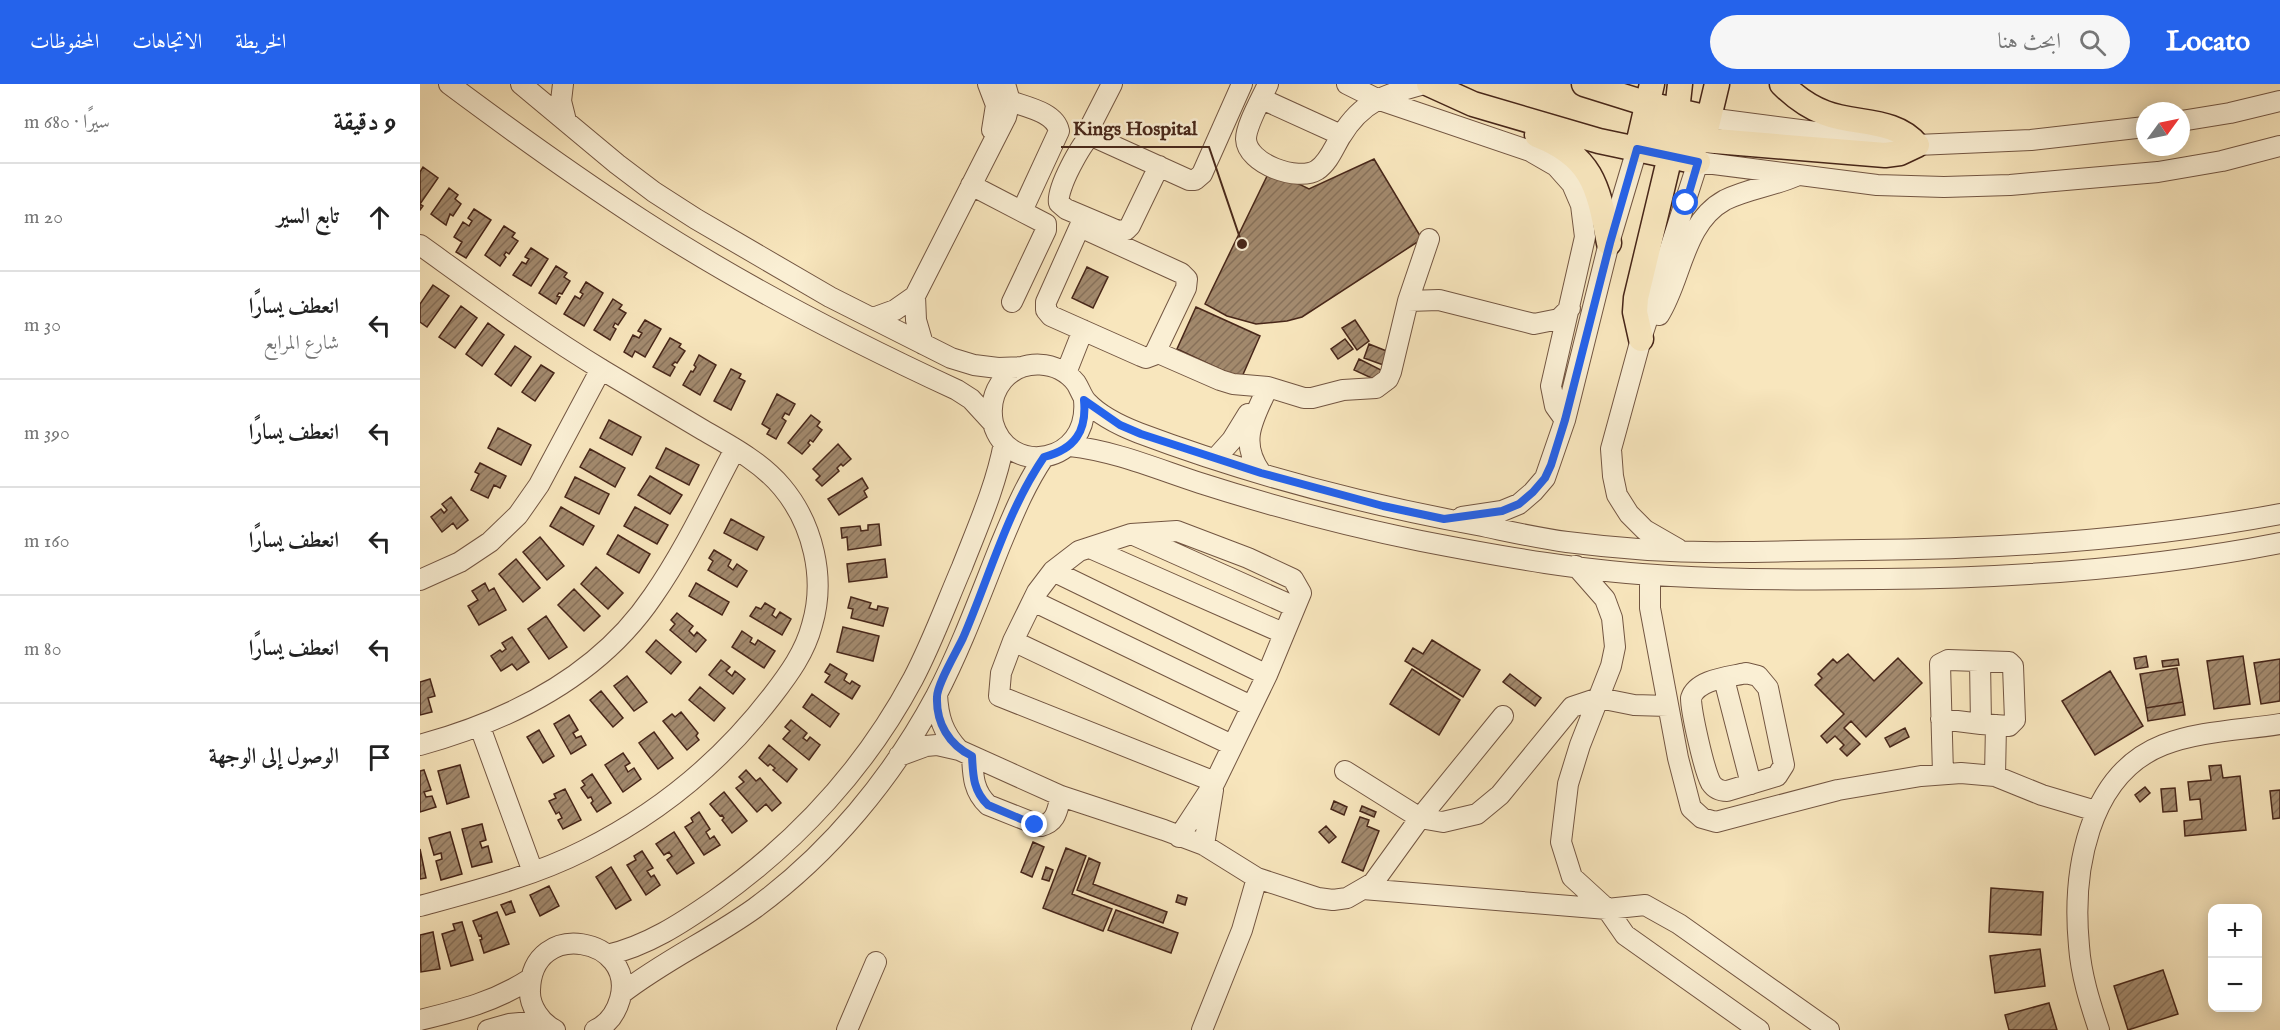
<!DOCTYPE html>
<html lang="ar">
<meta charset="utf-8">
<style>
body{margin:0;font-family:"IM FELL English",Amiri,serif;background:#f6f6f6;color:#222;direction:rtl}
.controls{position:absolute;right:18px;bottom:18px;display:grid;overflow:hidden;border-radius:12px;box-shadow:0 3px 15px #0003}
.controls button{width:54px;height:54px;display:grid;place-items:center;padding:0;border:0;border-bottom:2px solid #e0e0e0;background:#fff;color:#222;font:30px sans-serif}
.compass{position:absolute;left:1716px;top:18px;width:54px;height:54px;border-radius:50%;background:#fff;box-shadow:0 3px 15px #0003;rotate:57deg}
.stop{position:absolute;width:18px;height:18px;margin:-14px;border:4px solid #2563eb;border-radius:50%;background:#fff}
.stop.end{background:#2563eb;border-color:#fff;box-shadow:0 2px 6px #0008}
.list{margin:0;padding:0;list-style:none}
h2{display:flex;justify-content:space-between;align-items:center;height:78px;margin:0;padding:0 24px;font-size:26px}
h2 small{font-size:20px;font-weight:400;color:#767676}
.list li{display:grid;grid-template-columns:39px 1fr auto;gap:18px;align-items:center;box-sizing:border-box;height:108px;padding:0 24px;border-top:2px solid #e0e0e0}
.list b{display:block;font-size:22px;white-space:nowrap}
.list p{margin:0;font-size:20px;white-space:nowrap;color:#767676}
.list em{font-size:20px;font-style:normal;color:#767676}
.icon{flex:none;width:33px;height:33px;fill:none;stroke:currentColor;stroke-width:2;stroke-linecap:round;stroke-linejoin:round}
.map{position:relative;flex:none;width:1860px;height:946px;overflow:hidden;direction:ltr}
header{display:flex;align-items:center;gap:36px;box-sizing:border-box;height:84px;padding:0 30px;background:#2563eb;color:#fff}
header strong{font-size:28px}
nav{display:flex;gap:33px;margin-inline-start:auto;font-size:21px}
.search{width:420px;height:54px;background:#f6f6f6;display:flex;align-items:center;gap:15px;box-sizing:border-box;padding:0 21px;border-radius:33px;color:#767676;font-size:22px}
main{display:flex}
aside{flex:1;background:#fff}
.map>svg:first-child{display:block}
.building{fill:url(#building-hatch);stroke:#472619;stroke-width:1.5}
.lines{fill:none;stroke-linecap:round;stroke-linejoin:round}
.minor-casing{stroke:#735642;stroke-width:22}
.major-casing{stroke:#472619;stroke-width:27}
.minor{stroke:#faefd4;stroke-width:20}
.major{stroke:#f8e6bd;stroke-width:24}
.route{stroke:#2563eb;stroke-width:8}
.leader{fill:none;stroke:#472619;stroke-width:2}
.callout-dot{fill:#472619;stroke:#faefd4;stroke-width:2}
.callout-label{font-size:20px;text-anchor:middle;font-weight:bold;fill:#472619;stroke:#faefd4;stroke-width:5;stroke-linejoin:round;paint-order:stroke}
</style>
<header>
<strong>Locato</strong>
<div class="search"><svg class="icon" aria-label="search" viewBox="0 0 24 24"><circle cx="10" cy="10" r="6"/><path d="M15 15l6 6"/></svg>ابحث هنا</div>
<nav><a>الخريطة</a><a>الاتجاهات</a><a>المحفوظات</a></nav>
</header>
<main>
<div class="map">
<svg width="1860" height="946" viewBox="0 0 1860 946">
<defs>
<pattern id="building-hatch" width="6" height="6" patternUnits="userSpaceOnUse" patternTransform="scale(1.5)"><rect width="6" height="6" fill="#a38a6e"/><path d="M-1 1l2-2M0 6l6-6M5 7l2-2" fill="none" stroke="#87715a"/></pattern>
</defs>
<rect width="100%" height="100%" fill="#f8e6bd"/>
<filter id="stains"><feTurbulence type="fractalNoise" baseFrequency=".00333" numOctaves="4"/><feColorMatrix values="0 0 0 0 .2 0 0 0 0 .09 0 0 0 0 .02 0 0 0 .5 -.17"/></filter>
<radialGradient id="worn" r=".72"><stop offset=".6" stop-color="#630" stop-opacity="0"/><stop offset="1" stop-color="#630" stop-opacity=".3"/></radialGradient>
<path class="building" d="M954,75L1002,155L882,233L867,237L836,240L807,232L785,220L850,86L889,105Z
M3,83L18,94L0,120L3,122L0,126V88Z
M29,104L38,111L35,115L41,120L33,132L30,130L26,141L11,130Z
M54,125L71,136L46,174L36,168L42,158L34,153L43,138L49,142L52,137L48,134Z
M84,142L95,149L92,153L98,157L89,170L86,168L84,171L86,173L80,182L65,171Z
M111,164L128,175L111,202L93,191L102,178L106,180L109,175L105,173Z
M136,182L147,189L144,193L150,197L142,210L139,209L137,212L140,213L136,220L119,209Z
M667,183L688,193L673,224L652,214Z
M166,198L183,209L164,242L144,230L155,212L160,215L163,210L160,208Z
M13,201L29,212L7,243L0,238V220Z
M193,215L202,221L199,225L206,229L198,241L195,239L193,243L196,245L190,256L174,246Z
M41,222L57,234L35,264L19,253Z
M776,223L840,252L821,295L757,265Z
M225,236L241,245L225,273L215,267L212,273L204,268L213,251L219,254L222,249L218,247Z
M935,236L949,257L937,266L922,244Z
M68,239L84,251L62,282L46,270Z
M250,254L261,260L259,263L265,267L257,279L255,278L252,281L255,283L250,292L233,283Z
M925,255L933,265L918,275L911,265Z
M949,260L974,270L969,283L944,274Z
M95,262L111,273L91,302L75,290Z
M279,271L296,281L280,311L263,301L271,287L273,288L276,283L274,281Z
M939,275L963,287L958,297L934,286Z
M121,281L134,289L115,317L102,308Z
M311,285L321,290L319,294L325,297L311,326L294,317Z
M357,310L375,320L369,331L365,329L362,334L366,337L356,355L347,350L350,345L342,340Z
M391,331L400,338L397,342L402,346L393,358L390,356L388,359L390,361L382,370L368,359Z
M189,336L221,353L212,371L180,354Z
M78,344L111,361L101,381L68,364Z
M418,360L431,375L423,382L421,380L417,384L419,387L402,402L396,396L400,392L393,385Z
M246,364L279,381L269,401L236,384Z
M170,365L205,384L195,403L160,383Z
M60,379L86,392L80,404L74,401L68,414L51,406L59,390L55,388Z
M230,392L262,411L250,430L218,411Z
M155,393L189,410L179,430L145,413Z
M442,394L448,404L444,407L447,413L419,431L408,415Z
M31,413L48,436L37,445L33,439L22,448L11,433L21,425L24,429L27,426L22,420Z
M141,423L174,442L163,461L130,442Z
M215,423L248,441L237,460L204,442Z
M311,435L344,453L337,466L304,449Z
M459,440L461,461L428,466L427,453L422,454L421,444L440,442L441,447L448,446V441Z
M198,451L230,470L219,489L187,470Z
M120,453L144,482L127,496L103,468Z
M294,466L311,476L308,482L313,486L317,480L327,487L317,503L288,486L293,477L289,474Z
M96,475L120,504L103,518L79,490Z
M465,475L467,493L429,498L427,480Z
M176,483L203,509L188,525L161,500Z
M65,499L69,507L74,504L86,526L59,541L48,522L58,516L52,507Z
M276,499L309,518L302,531L269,512Z
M154,505L180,532L164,547L138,521Z
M431,513L451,519L449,524L457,526L458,522L468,524L463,542L431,534L433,525L428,524Z
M345,519L355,525L352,531L356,534L360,528L371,535L362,551L330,532L336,523L341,525Z
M257,529L273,542L269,547L274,552L277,548L286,556L276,568L250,546L255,540L251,536Z
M126,532L147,563L129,575L108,545Z
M423,543L459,552L453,577L417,568Z
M322,547L332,554L330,558L335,561L338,556L355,567L344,584L312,563Z
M92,553L109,578L97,586L92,580L81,587L71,572L80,566L82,568L86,565L82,559Z
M236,556L261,578L251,590L226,568Z
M1012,556L1060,586L1043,613L985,577L993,564L1003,570Z
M1428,570L1454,597L1478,574L1502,599L1446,653L1431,637L1424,644L1440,660L1427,672L1420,665L1424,661L1415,652L1407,659L1401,652L1424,630L1395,601L1402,594L1398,590L1413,575L1417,579Z
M1726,572L1728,583L1716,585L1714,574Z
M1823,572L1830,620L1794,625L1787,577Z
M1758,575L1759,581L1743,583L1742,577Z
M1860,575V617L1841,620L1834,579Z
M301,576L310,583L306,587L312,592L315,587L325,595L313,610L289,591Z
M410,580L427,590L424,596L430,600L432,597L440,602L432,615L405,598L410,591L405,588Z
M1757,584L1763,618L1726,624L1720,590Z
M992,585L1040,616L1019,651L970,620Z
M1690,587L1723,642L1675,671L1642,617Z
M1090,590L1121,614L1115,622L1083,598Z
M207,592L227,618L214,627L194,602Z
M10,595L15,612L8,614L12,628L0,631V598Z
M280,603L305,624L294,637L269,616Z
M181,607L203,634L193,643L170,616Z
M392,610L419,630L410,643L383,623Z
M1763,618L1765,631L1728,637L1726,624Z
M261,628L278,649L276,652L279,656L267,666L243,637L252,630L255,633Z
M149,631L158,646L153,649L156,654L161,652L166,661L151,670L134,640Z
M371,636L387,649L383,654L387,657L390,653L400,661L389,676L363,655L370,647L365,643Z
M1485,644L1489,653L1470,663L1465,654Z
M119,646L134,672L123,679L107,653Z
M234,648L253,674L238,685L219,659Z
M349,661L377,685L367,698L353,686L355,684L350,680L348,682L339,674Z
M203,669L210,679L205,682L208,688L214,684L221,695L203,708L185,681Z
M40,681L49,713L27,720L18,687Z
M1801,681L1803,694L1820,692L1826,746L1765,752L1764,737L1782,735L1780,715L1770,716L1768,698L1791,696L1789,682Z
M4,686L11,706L4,708L6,713L12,712L16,723L0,728V687Z
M326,686L336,697L340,694L361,719L352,727L346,720L337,728L316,704L324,698L319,693Z
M172,690L191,719L177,728L171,719L173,717L171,713L168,714L161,704L165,701L162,697Z
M1725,703L1730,709L1720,718L1715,711Z
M1755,704L1757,727L1743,728L1741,705Z
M145,705L161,736L143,745L138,736L142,734L139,728L136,730L129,717L136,714L134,710Z
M1860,706V734L1853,735L1850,707Z
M304,708L327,737L312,749L302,736L304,734L302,731L300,732L290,720Z
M914,717L927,723L924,731L911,725Z
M942,722L956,728L954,733L940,727Z
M279,728L290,745L286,748L290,755L294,752L300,761L284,771L265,743L273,738L271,734Z
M940,733L949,736L947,742L959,747L943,787L922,778Z
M62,740L66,756L60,758L62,764L68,762L72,778L52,783L42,745Z
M906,742L916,753L909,759L899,748Z
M30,748L42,790L21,796L16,777L22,775L21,769L14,771L9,754Z
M254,748L274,779L257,790L247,776L252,772L249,768L244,771L236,760Z
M613,758L624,763L612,793L601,788Z
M646,764L666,772L652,810L692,825L683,847L623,824Z
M0,765L6,794L0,795Z
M222,767L233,784L227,787L231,793L234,791L240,801L226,811L207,781L216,776L214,772Z
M669,774L680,779L673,800L747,828L743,839L657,806Z
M191,783L211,816L196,825L176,793Z
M626,783L633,786L629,797L622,795Z
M129,802L139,822L120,832L110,811Z
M1571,804L1623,808L1621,851L1569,848Z
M758,811L767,814L765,821L756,818Z
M91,817L95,828L86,831L81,821Z
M696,826L758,849L751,869L688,846Z
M77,828L89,860L64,869L60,856L62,855L61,851L59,852L53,837Z
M42,838L53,876L31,882L22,850L35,846L33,840Z
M13,848L20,885L1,888L0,851Z
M1620,865L1625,902L1575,909L1570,872Z
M1743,886L1758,930L1708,946L1694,902Z
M1629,919L1637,946H1589L1585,931Z"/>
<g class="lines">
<defs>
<path id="minor" d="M29,0C92,47 156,93 222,136C322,201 429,256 537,306L551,315L573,339
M101,0L197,80L234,108L276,135L410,213L531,274L554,281L578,284L602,283
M143,0L141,17L146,37
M568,0L576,21L572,46
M692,0L671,41V45L674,53L769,96H775L782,90L822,0
M848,0C842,14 826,41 826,55C827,80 878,98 897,86C909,78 914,63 921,52C942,17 966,10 1004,0
M927,0L957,15L1110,67L1136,82L1152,100L1161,121L1165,153L1131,302L1135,322L1145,336
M842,15L921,51
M590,17C606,23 635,28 639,47L602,127
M1288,34L1497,61L1611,56L1725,43
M1761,37L1810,29L1860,17
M672,50C661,60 636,105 639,119L646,125L698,147L706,146L710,142L739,82
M551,101L626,140V146L592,218
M660,143L761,189L767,195L766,204L734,271L726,274L721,272L631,232L626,226V218L664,133
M0,161C60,204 121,249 184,287C217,307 250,326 283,346C311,362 341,378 362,403C393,440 406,494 392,541C385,568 369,590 352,612C302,677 239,729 165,766C114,792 55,807 0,822
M495,212L496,236L503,260
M988,217L1009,155
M1239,231C1262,195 1263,139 1305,116C1327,105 1353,102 1376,92
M453,234L475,226L495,212L586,33L590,17L585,0
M736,268L800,296L813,300L848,303L884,314H892L923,306L956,304L968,295L971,288L988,217L1019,216L1114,240L1139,235L1150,224
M646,289L663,246
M664,316C670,381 588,393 573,339C570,324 573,308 583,296C602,274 638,276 656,299C660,305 662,313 667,318C681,333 701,342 719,349C828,390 943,420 1057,441C1087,447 1117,454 1147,458C1202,465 1259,469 1314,468C1357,468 1400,466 1443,466C1583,465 1722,456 1860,430
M650,362C695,367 737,385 780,399C852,422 926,442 1001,457C1083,473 1168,488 1251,492C1321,496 1391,496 1461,495C1595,494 1728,485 1860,459
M795,375L812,356L828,330
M841,389C818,357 834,334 848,303
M1042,433L1082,427L1099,420L1113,408L1125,394L1145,336L1189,159L1217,65
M716,452L875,523
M670,464L863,549
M1258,465L1225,446L1209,430L1197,411L1193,392L1191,365L1221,255L1278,78L1457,101L1524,103L1590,101L1738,88L1802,77L1860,62
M1156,482L1185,515L1192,534L1195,563L1191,582L1160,661L1148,700L1141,758L1152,793L1187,825L1205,851L1339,946
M633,487L847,591
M1230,491V524L1258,674L1271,724L1282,734L1296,738L1418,706L1501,692L1541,689L1575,692L1622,711L1676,727
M0,496L40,478L70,458L98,431L119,401L181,285
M613,517L831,622
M593,557L812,661
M1326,589L1338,592L1348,604L1364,681L1357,692L1307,707C1301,707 1295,705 1291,699C1284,686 1271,628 1271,614C1277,595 1310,593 1326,589Z
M1304,595L1331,700
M517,610C518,633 523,649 539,666
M1521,635L1561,640L1560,577
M60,643L113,788
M0,661C91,636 179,592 233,512C265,466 289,414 315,365
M479,672L506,662L517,661L539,666L641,712L744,746L784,761L837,794L898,814L913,816L927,814L953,799L1000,734L1083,632
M552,672C553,691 553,707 568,721L621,742C637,738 637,726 641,712
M925,687L1000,734L1023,738L1057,730L1080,711L1152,623L1179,614L1214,621L1248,622
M1523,690L1520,580L1528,576L1589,578L1593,582L1595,636L1589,642L1561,640
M1575,692L1576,641
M759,753L795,698L847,591L881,509L873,495L828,474L757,447L711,450L659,467L633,487L617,508L593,557L581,589L579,612L795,698
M784,761L793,706
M943,805L1187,825L1225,821L1259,840L1409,946
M187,871C227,862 262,839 295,816C377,758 446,683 493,595C512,559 526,520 542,483C558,442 576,402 584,359
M201,910C243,877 292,855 335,824C410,769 472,694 516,612C541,564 560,512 580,462C593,431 605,401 624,373
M0,936C41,926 74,918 110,895
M68,946L89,940L122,937
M135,946C121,939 109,922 110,906C112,833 217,854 200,915C196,929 189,940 175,946
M427,946L456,878
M782,946L822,846L837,794
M1679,946C1670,919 1661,891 1659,862C1652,789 1667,691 1743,661C1779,647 1822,646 1860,640"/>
<path id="major" d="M1009,0L1053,20L1179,57L1278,78
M1164,0L1228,20L1288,34
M1259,42L1257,27L1260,0
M1285,50L1297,0
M1117,51C1174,73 1178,104 1189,159
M1246,51L1260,48L1288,34
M1217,65L1248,59L1283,56L1465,71L1480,69L1497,61C1475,34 1436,41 1405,29C1389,23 1375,13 1362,0
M1217,65L1232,0
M1221,255L1215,228L1216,214L1250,72L1245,51L1228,20"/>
</defs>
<use href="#minor" class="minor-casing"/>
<use href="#major" class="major-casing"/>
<use href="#minor" class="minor"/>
<use href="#major" class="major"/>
</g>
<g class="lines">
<path class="route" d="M615,741L568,721C553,707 553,691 552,672C529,661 516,639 517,613C517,600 537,567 543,554C569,494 587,427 624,373C655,365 667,347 664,316L700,341L721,350L841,389L963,422L1024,435L1082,427L1099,420L1113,408L1125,394L1131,381L1145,336L1190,159L1217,65L1278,78L1266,119"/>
</g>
<path class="leader" d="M822 160L789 63H641"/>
<circle class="callout-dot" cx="822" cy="160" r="6"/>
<g class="callout-label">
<text x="715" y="51">Kings Hospital</text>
</g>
<rect width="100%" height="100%" filter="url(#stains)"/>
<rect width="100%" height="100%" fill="url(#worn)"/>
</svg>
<div class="controls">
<button>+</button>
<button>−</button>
</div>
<svg class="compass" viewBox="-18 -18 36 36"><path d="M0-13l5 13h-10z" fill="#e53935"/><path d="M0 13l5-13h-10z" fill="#767676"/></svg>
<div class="stop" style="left:1266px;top:119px"></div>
<div class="stop end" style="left:615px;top:741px"></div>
</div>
<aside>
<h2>9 دقيقة<small>سيرًا · 680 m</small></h2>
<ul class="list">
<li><svg class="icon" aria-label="ahead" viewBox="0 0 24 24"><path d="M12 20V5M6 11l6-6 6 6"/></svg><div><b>تابع السير</b></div><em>20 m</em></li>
<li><svg class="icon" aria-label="left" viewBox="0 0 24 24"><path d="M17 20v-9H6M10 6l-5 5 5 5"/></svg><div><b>انعطف يسارًا</b><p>شارع المرابع</p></div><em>30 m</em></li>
<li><svg class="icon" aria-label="left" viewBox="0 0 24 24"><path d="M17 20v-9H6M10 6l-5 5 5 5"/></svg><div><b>انعطف يسارًا</b></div><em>390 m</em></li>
<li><svg class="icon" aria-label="left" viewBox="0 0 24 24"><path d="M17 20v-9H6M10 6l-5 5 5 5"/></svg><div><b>انعطف يسارًا</b></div><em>160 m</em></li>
<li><svg class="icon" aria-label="left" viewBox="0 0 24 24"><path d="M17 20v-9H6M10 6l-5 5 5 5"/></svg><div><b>انعطف يسارًا</b></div><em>80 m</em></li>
<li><svg class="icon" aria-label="arrive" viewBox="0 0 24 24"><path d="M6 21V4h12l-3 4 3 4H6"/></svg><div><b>الوصول إلى الوجهة</b></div></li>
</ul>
</aside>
</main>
